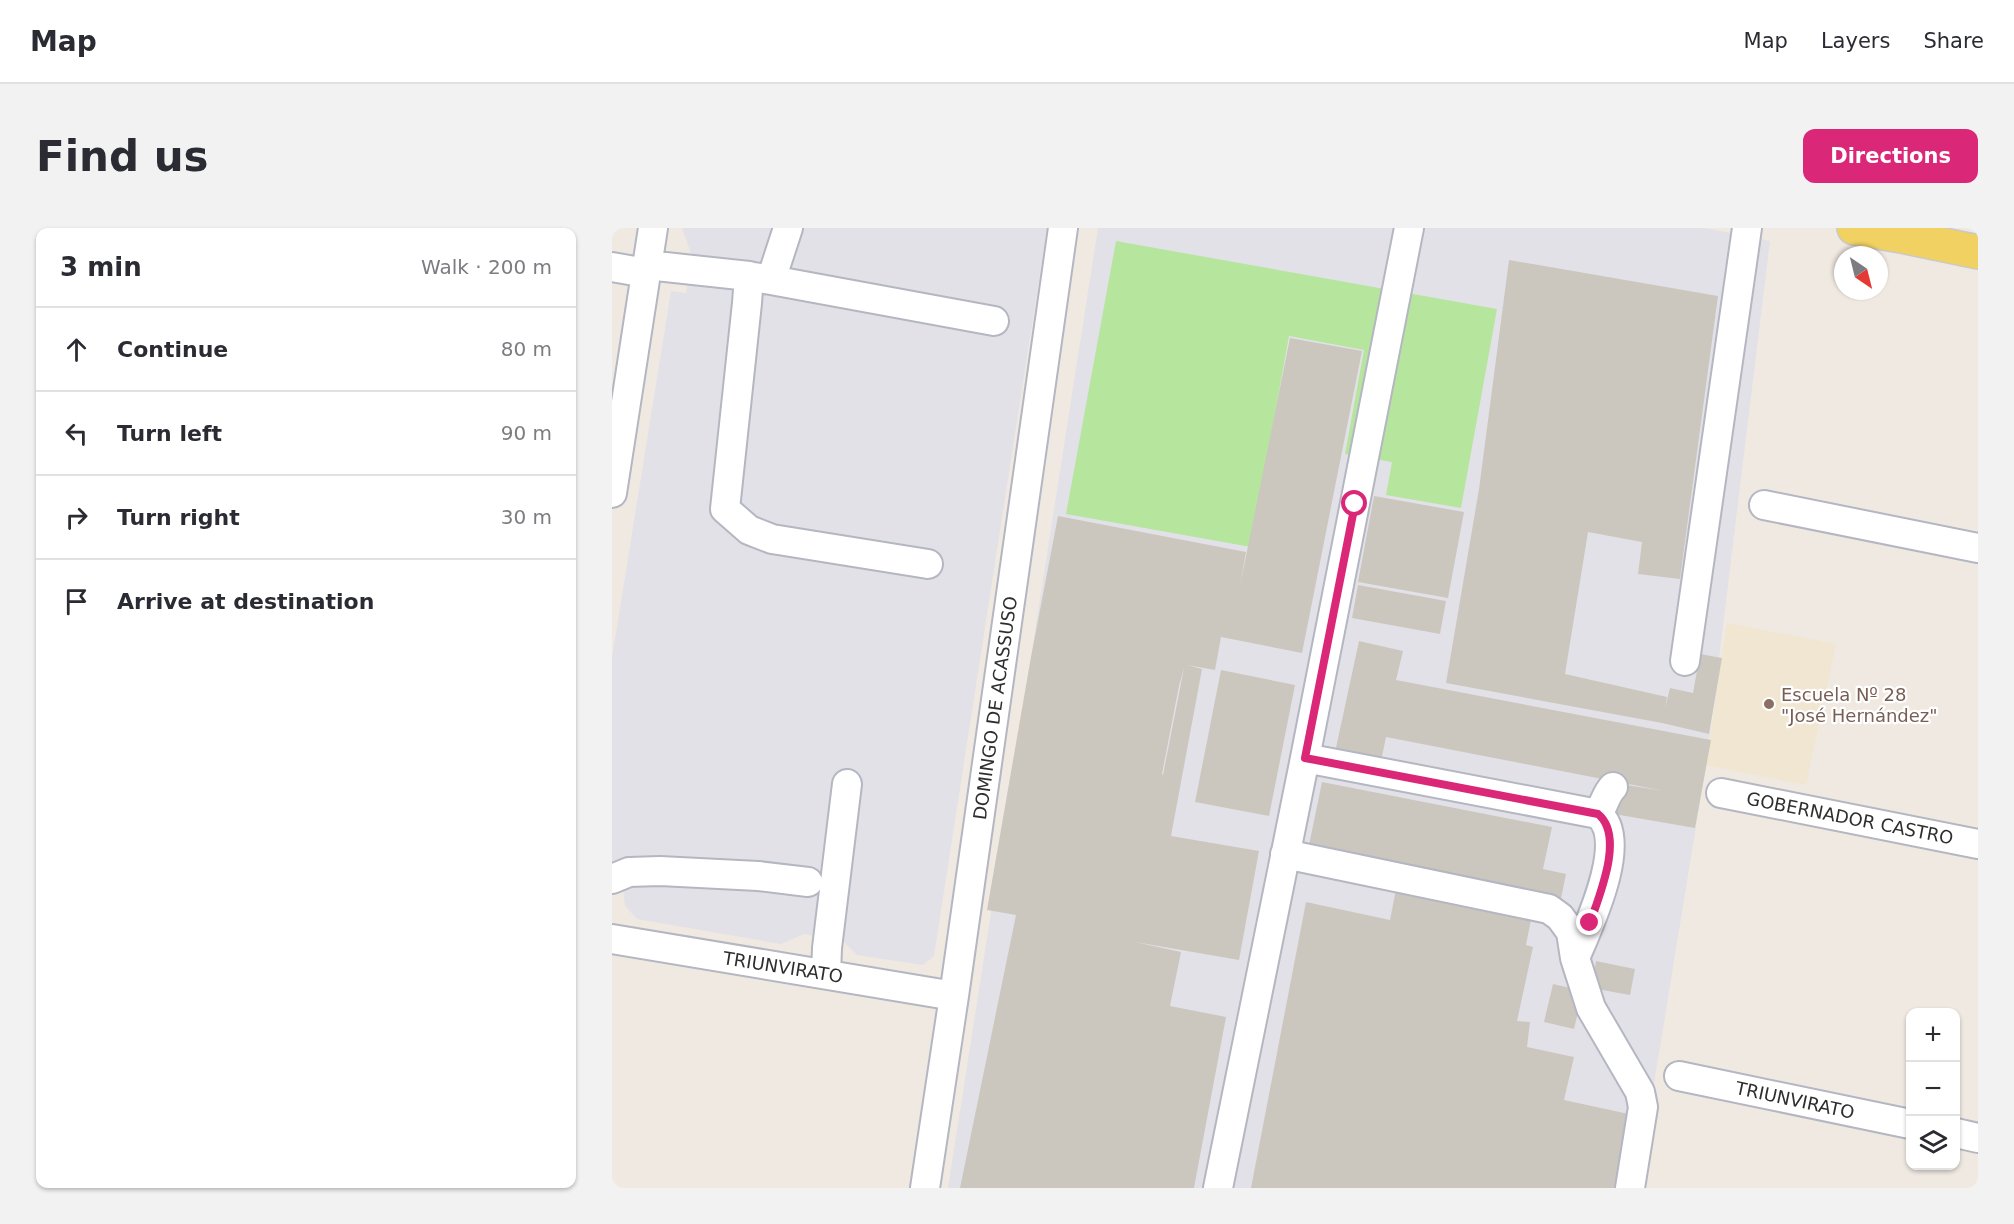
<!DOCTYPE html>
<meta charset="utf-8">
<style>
body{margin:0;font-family:"DejaVu Sans",sans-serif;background:#f2f2f3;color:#2b2b33}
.controls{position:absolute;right:18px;bottom:18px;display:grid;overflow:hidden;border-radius:12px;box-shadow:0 2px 4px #0004}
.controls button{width:54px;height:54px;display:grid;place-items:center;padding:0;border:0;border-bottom:2px solid #e1e1e2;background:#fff;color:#2b2b33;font:30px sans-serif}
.compass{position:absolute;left:1222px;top:18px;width:54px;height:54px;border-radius:50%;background:#fff;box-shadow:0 2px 4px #0004;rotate:145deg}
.stop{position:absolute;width:18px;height:18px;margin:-14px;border:4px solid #db2777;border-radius:50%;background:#fff}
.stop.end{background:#db2777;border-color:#fff;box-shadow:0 2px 6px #0008}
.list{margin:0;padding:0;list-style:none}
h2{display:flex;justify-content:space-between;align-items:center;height:78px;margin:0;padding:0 24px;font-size:26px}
h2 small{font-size:20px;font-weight:400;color:#7c7c81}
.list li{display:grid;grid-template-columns:39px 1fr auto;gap:18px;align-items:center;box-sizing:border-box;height:84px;padding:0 24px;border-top:2px solid #e1e1e2}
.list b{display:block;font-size:22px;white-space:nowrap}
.list em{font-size:20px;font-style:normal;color:#7c7c81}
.icon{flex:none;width:33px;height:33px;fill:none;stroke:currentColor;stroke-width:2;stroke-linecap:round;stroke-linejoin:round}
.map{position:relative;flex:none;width:1366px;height:960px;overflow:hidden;border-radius:12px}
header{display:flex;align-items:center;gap:36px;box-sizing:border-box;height:84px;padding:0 30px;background:#fff;border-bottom:2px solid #e1e1e2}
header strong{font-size:28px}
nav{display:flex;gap:33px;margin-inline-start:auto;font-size:21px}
.intro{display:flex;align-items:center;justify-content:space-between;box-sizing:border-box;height:144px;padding:0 36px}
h1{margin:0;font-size:42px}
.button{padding:15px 27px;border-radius:12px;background:#db2777;color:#fff;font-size:21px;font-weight:700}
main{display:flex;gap:36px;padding:0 36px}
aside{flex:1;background:#fff;border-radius:12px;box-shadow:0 2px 4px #0004}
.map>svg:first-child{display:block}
.industrial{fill:#e3e1e8}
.education{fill:#f0e6d1}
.green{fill:#b6e59e}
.building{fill:#cbc7bf;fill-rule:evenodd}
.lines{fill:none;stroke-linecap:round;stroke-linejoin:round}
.minor-casing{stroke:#b4b7c1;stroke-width:32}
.major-casing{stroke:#c9c9c9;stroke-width:36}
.minor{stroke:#fff;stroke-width:28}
.major{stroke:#f2d163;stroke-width:33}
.route{stroke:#db2777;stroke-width:8}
.education-dot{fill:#8d6e63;stroke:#fff;stroke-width:2}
.labels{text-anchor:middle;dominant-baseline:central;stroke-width:4.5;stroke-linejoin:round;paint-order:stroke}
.education-label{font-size:18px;fill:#785e54;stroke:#fff;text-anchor:start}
.street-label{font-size:18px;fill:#2e2e2e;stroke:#fff}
</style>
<header>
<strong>Map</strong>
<nav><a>Map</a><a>Layers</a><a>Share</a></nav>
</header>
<div class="intro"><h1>Find us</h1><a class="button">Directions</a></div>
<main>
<aside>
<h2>3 min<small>Walk · 200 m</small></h2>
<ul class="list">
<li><svg class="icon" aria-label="ahead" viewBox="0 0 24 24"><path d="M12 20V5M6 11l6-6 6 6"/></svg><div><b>Continue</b></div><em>80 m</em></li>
<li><svg class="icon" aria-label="left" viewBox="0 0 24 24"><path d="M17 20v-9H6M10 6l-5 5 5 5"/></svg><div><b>Turn left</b></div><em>90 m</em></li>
<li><svg class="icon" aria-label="right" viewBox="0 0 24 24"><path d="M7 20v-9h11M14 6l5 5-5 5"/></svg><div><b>Turn right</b></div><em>30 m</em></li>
<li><svg class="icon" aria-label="arrive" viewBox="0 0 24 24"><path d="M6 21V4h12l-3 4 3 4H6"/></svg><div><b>Arrive at destination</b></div></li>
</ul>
</aside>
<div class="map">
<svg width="1366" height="960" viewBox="0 0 1366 960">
<rect width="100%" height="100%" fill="#efe9e1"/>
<path class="industrial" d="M70,0H435L322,728L311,737L245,727L230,712L192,706L169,716L25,691L13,678L11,659L0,642V430L59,63L74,65L80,28Z
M486,0H1093L1158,13L1094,537L1025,960H336Z"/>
<path class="education" d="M1115,395L1224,416L1194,557L1094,537Z"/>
<path class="green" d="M504,13L885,81L849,280L774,267L780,234L733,226L752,122L677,108L639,319L454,286Z"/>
<path class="building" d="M897,32L1106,68L1068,351L1026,346L1030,314L976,304L953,446L1055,469L1053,480L1058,460L1081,465L1088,426L1110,430L1097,506L1050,495L834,455L867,261Z
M678,110L750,123L690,425L609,409L603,442L575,437L590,441L559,608L647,623L627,732L523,714L569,724L558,778L614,789L582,960H348L404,687L375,682L419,429L446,288L634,324L628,358ZM572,440L551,547L550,546L567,458Z
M762,268L852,284L836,370L746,354Z
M746,357L834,373L828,406L740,390Z
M747,413L791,423L784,452L1099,512L1083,600L1002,586L1008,556L1052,563L774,509L768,538L722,529Z
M609,442L683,457L657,588L583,574Z
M710,554L940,599L931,641L954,646L948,675L696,622Z
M785,656L921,681L914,717L921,719L905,793L918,794L915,819L962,829L952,872L1026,888L1010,960H639L694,674L778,692Z
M984,733L1023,741L1018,767L979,760Z
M941,756L971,763L962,801L932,794Z"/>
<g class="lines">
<defs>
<path id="minor" d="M35,37L137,48L135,75L113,281L137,302L160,311L316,336
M0,39L34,45
M142,49L159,52L176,0
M159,52L382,93
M0,265L41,0
M1152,277L1366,320
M1073,433L1135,0
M693,530L986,586C1018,612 976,699 963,730
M1109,565L1366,616
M986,586C992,577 994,566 1001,559
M673,626L937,681L948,689L959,704L963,730L979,780L1028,864L1031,879L1018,960
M0,651L17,644L48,643L146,648L196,654
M0,711L342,768
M214,746L215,720L235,556
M1067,848L1298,896
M1344,905L1366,910
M313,960L342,768L451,0
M606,960L693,530L797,0"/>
<path id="major" d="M1242,0L1289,8L1366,24"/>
</defs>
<use href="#minor" class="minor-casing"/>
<use href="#major" class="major-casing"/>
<use href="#minor" class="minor"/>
<use href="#major" class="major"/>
</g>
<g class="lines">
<path class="route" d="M743,276L693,530L986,586C1013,608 987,668 978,695"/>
</g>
<circle class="education-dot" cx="1157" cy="476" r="6"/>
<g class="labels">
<g class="education-label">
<text x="1169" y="466">Escuela Nº 28<tspan x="1169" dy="21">"José Hernández"</tspan></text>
</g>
<g class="street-label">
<text transform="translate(383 480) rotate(-82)">DOMINGO DE ACASSUSO</text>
<text transform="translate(1238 590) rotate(11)">GOBERNADOR CASTRO</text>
<text transform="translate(171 739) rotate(9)">TRIUNVIRATO</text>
<text transform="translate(1183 872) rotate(12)">TRIUNVIRATO</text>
</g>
</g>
</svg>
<div class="controls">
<button>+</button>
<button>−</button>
<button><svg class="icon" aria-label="layers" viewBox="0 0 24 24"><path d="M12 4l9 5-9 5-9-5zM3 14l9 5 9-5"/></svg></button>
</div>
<svg class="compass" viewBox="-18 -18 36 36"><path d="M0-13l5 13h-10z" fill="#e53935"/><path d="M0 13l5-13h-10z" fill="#7c7c81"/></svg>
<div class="stop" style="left:743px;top:276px"></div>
<div class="stop end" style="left:978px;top:695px"></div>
</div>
</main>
